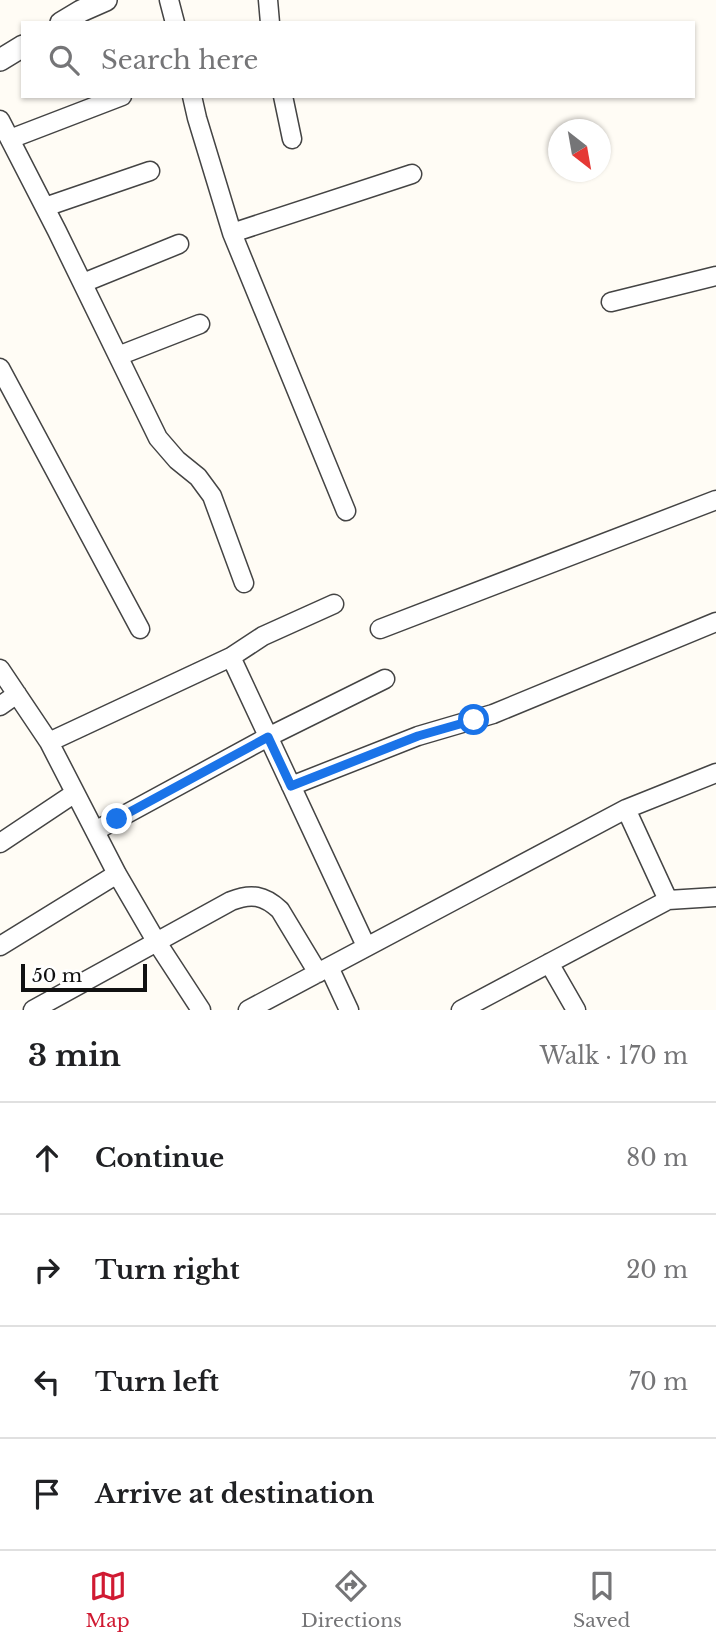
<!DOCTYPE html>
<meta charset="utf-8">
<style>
body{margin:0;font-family:"Libre Baskerville",serif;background:#f6f6f6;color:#202124}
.compass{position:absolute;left:548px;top:119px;width:63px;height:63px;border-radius:50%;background:#fff;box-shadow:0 2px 5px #0004;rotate:149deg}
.scale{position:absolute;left:21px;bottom:18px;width:126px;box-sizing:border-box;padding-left:7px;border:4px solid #111;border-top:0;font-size:19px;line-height:24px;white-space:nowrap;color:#111;-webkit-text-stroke:5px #fff;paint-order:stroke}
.stop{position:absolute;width:21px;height:21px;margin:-16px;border:5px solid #1a73e8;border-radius:50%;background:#fff}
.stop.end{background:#1a73e8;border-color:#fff;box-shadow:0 2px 7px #0008}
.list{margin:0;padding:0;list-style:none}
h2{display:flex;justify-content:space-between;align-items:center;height:91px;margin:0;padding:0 28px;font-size:30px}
h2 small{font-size:23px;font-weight:400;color:#757577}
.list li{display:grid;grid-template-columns:46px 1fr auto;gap:21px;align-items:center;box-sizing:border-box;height:112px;padding:0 28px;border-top:2px solid #e0e0e0}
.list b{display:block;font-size:26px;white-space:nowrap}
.list em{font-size:23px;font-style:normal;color:#757577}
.icon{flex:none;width:38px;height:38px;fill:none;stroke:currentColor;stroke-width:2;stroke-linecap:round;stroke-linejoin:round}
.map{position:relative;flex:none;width:716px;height:1010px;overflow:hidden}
.search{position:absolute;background:#fff;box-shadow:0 2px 5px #0004;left:21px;right:21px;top:21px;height:77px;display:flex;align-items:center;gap:18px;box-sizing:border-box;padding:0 24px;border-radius:0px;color:#757577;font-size:26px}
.sheet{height:539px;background:#fff}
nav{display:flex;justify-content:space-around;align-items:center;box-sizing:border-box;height:98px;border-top:2px solid #e0e0e0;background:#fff;font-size:19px;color:#757577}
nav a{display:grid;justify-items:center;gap:4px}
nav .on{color:#d01a32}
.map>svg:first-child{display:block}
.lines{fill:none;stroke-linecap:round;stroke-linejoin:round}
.minor-casing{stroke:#444;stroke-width:21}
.tertiary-casing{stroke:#444;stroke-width:24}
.minor{stroke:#fff;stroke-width:18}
.tertiary{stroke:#fff;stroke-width:21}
.route{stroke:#1a73e8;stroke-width:9}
</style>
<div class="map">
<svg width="716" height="1010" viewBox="0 0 716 1010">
<rect width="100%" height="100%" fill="#fffcf5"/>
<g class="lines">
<defs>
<path id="minor" d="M169,0L175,23
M268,0L270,23
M192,96L197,118L232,233L346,511
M283,96L292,139
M0,120L57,231L158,438L177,460L198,477L212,496L244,583
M10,139L122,96
M45,207L150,171
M232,233L412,174
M83,283L179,244
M611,302L716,276
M118,356L200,324
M0,368L140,629
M380,629L716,500
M231,657L263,636L334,604
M0,669L49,742L117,874L156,941L201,1010
M0,706L17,694
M49,742L231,657L366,946
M291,786L418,736L493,714L716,622
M95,831L268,737L385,679
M0,843L75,793
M668,900L716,897
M0,946L117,874
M549,963L576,1010
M329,967L349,1010
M33,1010L231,901C251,893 264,895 280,910L318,973
M248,1010L626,809L716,773
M461,1010L668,900L626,809"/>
<path id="tertiary" d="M61,23L81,11L106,0
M0,60L23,46"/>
</defs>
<use href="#minor" class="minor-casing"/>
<use href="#tertiary" class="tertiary-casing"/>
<use href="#minor" class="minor"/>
<use href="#tertiary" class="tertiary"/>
</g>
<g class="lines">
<path class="route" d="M117,819L268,737L291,786L418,736L474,720"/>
</g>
</svg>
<svg class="compass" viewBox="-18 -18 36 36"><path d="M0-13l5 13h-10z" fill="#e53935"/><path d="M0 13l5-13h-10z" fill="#757577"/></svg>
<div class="scale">50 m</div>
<div class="stop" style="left:474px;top:720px"></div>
<div class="stop end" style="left:117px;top:819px"></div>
<div class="search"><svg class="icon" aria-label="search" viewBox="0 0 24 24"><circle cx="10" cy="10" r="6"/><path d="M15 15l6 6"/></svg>Search here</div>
</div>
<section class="sheet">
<h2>3 min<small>Walk · 170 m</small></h2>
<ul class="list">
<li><svg class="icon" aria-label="ahead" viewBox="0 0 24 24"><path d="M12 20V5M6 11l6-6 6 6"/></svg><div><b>Continue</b></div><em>80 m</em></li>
<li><svg class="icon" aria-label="right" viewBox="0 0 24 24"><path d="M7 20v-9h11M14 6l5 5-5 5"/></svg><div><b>Turn right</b></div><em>20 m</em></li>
<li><svg class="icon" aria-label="left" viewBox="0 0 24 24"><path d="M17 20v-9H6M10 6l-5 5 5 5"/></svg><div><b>Turn left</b></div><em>70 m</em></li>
<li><svg class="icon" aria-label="arrive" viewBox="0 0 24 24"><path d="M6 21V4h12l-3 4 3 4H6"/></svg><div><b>Arrive at destination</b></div></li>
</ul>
</section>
<nav>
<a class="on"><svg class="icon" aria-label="map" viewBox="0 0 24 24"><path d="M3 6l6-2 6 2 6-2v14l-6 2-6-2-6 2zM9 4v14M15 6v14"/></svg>Map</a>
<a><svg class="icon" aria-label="directions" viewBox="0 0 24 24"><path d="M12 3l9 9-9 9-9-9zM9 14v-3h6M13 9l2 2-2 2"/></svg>Directions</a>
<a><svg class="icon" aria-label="saved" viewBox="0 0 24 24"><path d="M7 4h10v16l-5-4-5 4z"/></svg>Saved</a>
</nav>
